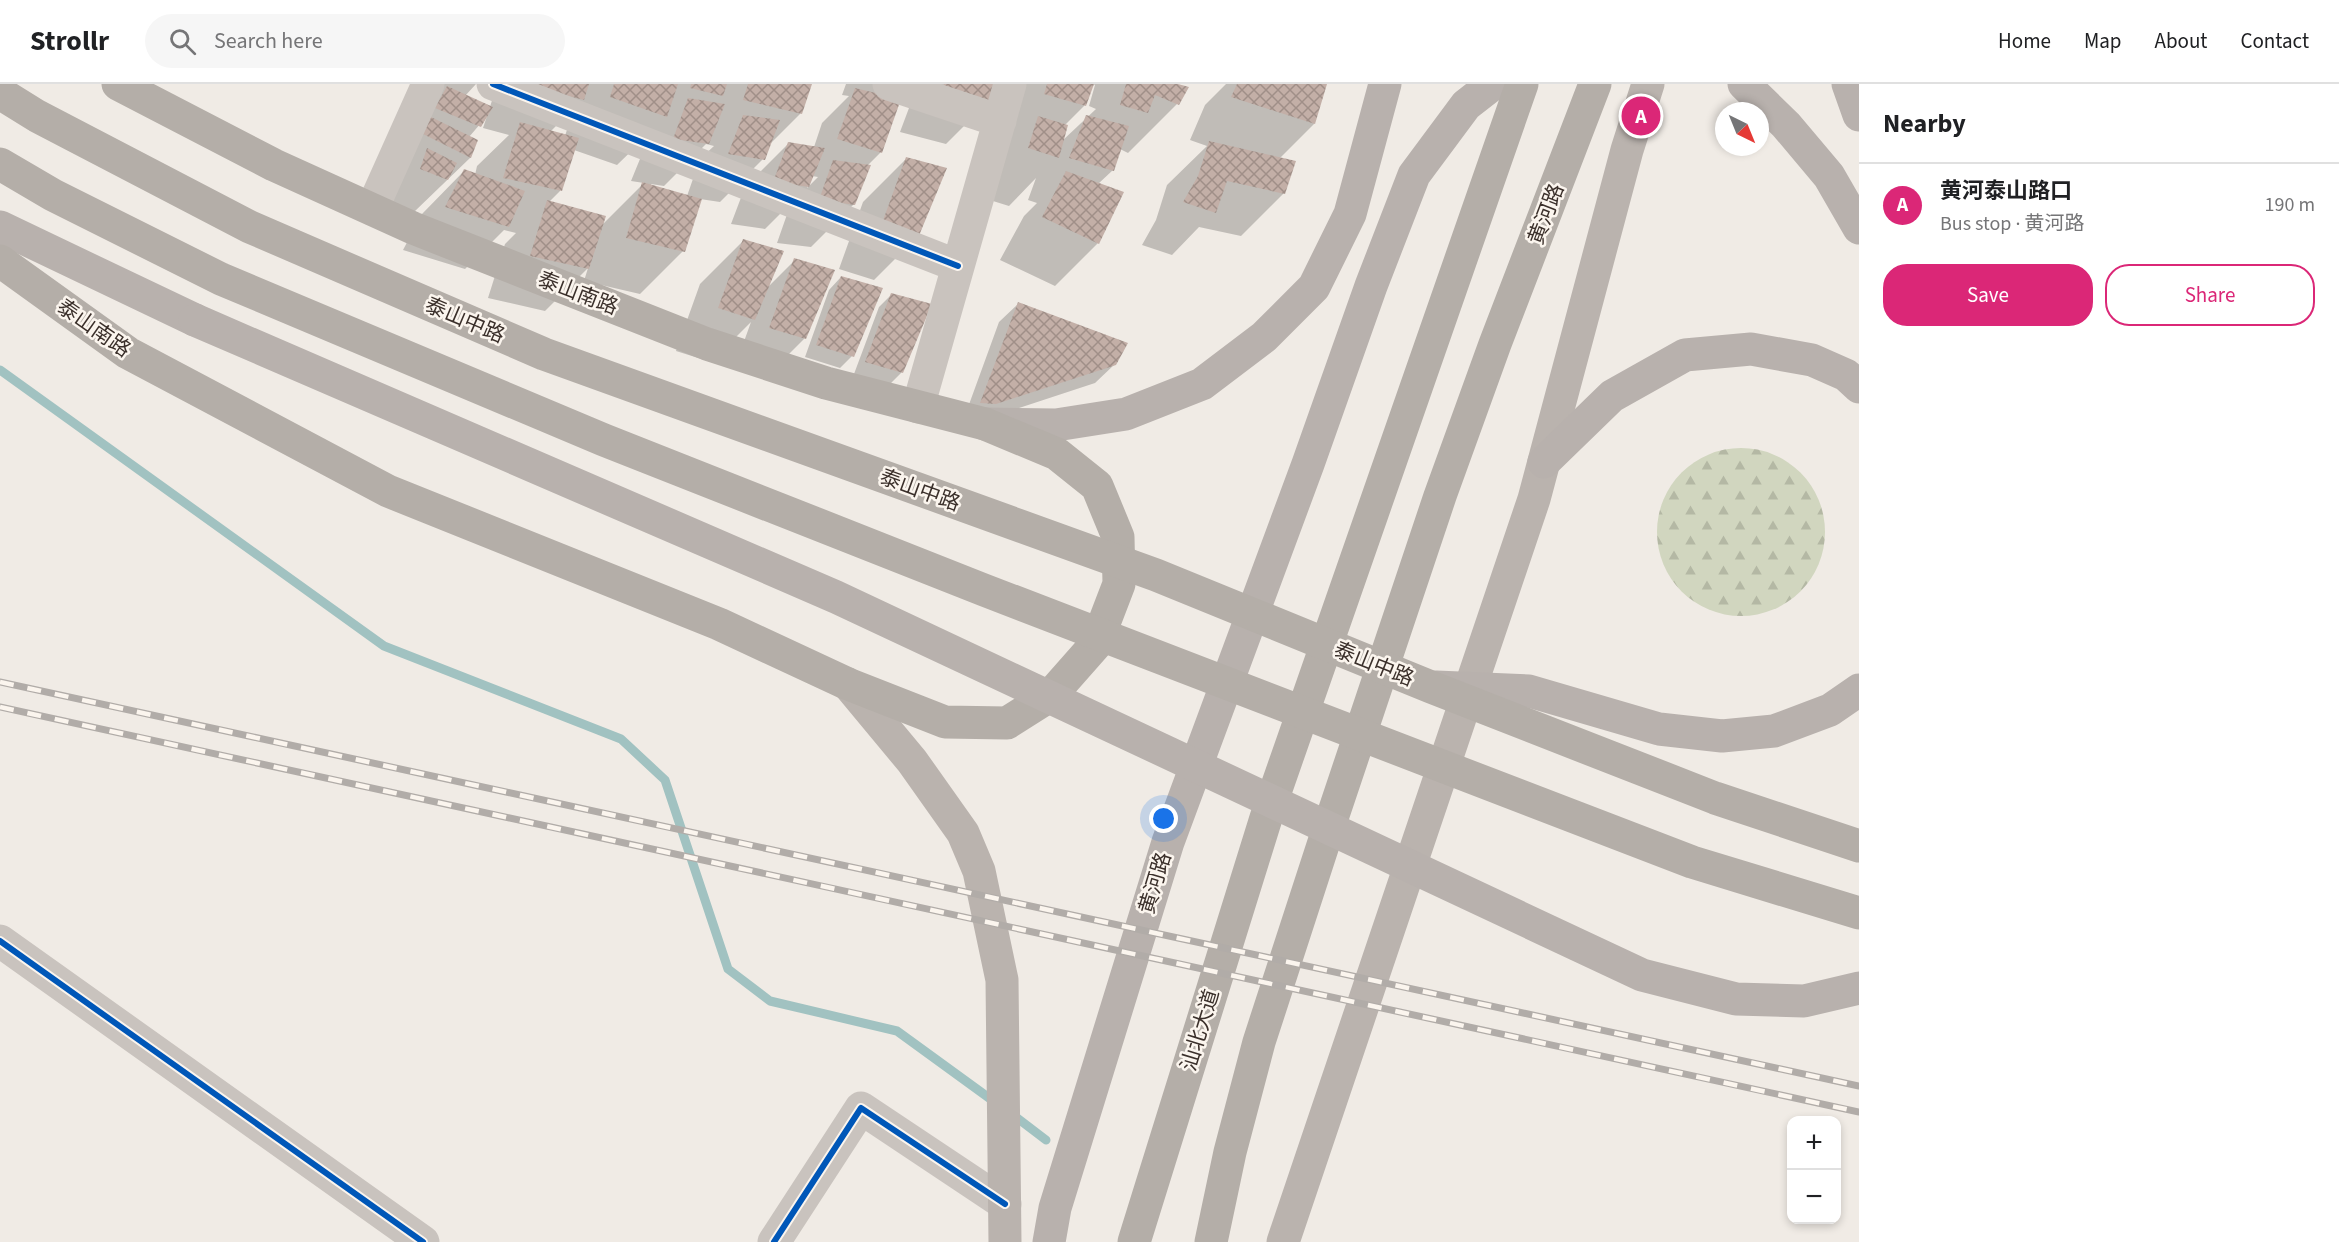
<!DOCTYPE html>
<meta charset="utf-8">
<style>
body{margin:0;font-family:"Source Sans 3","Noto Sans SC",sans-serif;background:#f6f6f6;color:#202124}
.controls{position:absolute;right:18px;bottom:18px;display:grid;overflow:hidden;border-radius:12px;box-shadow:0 3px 9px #0003}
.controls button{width:54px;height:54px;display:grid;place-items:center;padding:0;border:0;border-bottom:2px solid #e0e0e0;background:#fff;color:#202124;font:30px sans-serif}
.compass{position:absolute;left:1715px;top:18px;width:54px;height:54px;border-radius:50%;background:#fff;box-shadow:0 3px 9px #0003;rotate:137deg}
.you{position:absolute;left:1164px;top:735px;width:21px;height:21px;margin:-15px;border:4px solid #fff;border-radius:50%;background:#1a73e8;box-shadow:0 0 0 9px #1a73e833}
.badge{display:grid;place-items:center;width:39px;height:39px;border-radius:50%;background:#db2777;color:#fff;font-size:20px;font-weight:700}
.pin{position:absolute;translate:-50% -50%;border:3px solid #fff;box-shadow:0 2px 6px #0006}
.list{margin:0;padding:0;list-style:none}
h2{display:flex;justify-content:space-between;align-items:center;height:78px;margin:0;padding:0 24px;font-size:26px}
h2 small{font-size:20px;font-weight:400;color:#757577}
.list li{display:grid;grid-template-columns:39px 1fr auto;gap:18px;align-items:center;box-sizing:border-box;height:84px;padding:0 24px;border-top:2px solid #e0e0e0}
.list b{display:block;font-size:22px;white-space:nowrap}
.list p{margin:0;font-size:20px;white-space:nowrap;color:#757577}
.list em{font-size:20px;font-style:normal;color:#757577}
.actions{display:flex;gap:12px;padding:18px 24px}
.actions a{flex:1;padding:14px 0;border:2px solid #db2777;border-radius:24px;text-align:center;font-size:21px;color:#db2777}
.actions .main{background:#db2777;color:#fff}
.icon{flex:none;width:33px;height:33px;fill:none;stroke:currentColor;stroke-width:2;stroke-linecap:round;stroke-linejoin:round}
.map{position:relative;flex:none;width:1859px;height:1158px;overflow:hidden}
header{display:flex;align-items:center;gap:36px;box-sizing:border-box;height:84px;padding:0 30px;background:#fff;border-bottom:2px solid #e0e0e0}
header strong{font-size:28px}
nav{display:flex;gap:33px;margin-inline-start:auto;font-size:21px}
.search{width:420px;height:54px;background:#f6f6f6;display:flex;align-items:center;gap:15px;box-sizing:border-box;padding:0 21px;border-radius:33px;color:#757577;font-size:22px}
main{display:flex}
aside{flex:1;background:#fff}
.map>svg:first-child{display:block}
.forest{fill:url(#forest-firs)}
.shadow{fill:#0003;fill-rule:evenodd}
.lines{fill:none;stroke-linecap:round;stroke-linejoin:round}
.stream{stroke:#a1c2c1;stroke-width:9}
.building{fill:url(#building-cross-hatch)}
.minor{stroke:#c9c3be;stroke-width:33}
.secondary{stroke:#bab3ae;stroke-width:33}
.primary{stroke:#b8b1ad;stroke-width:33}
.trunk{stroke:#b4aea8;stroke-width:33}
.rail-casing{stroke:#b1aca8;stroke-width:7}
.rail{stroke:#fbf5ee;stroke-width:4.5;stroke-dasharray:14;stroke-linecap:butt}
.primary-bridge{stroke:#b8b1ad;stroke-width:33}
.trunk-bridge{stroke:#b4aea8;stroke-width:33}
.cycleway-casing{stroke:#fbf5ee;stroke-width:10}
.cycleway{stroke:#0057b8;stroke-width:6}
.labels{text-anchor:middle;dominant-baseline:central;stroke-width:5;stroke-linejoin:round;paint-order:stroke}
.street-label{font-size:21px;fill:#3b302b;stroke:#fbf5ee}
</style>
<header>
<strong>Strollr</strong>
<div class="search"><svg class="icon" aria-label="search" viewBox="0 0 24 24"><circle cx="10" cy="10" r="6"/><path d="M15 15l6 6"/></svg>Search here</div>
<nav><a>Home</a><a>Map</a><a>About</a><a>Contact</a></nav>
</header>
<main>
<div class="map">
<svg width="1859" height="1158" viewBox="0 0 1859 1158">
<defs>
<pattern id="forest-firs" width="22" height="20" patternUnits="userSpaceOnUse" patternTransform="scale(1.5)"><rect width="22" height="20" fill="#d1d6bf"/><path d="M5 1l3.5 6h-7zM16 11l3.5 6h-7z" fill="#b4b8a4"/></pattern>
<pattern id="building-cross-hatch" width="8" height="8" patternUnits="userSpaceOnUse" patternTransform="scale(1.5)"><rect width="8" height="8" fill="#c3afa7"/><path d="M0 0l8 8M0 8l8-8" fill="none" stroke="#a08f88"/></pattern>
</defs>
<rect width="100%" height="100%" fill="#f0ebe5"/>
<path class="forest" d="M1657 448a84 84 0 1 1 168 0a84 84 0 1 1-168 0Z"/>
<path class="shadow" d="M426,0H476L465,12L490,23L497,0H810L801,29L768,62L763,75L720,118L700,115L683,167L640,210L584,197L588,184L545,227L488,214L505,160L516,149L504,146L465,185L403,166L422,130L464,87L475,91L477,82L509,51L483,44L487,32L469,53L476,57L470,74L414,128L388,119ZM574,24L565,52L550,48ZM651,48L631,97L644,99L602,141L549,118L560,107L574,66L617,81ZM706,60L714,62L700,75L687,112L651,102V100L664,102Z
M846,0H891L899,16L880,69L867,82L854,120L811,163L777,159L791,119L765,145L731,140L745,103L788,60L814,63L822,39L849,12L842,11ZM812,92L818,93L807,104Z
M918,0H996L989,17L946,60L900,48Z
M1017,0H1171L1177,20L1128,69L1120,65L1113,86L1098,100V159L1055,202L1000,176L1024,132L1037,119L1028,116L1036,94L1009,122L980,113L990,83L1009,63L996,59ZM1093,0L1095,1L1089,22L1096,25L1062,57L1064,42L1085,21Z
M1226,0H1325L1314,40L1279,75L1284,109L1241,152L1199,143L1172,171L1142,161L1156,136L1167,101L1207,62L1190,56L1205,21Z
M906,75L917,153L874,196L839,185L863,118Z
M743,157L767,204L795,176L805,254L771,288L737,277L751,238L711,278L676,267L700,200Z
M841,193L852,272L840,284L805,273L829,206Z
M891,211L901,289L889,301L854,290L879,223Z
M1018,220L1115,280L1095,299L976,338L963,337L999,238Z"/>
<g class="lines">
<path class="stream" d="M0,286L384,562L621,655L665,696L728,885L770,917L897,947L996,1019
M1012,1030L1046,1056"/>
</g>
<path class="building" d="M522,0H589L584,16Z
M614,0H678L667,33L610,13Z
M691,0H727L723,12L690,4Z
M748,0H812L802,30L743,16Z
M944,0H998L990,17L942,5Z
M1047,0H1094L1086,22L1044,10Z
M1126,0H1178L1189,3L1179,21L1155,11L1148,29L1120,21Z
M1237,0H1327L1315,40L1231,13Z
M447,2L493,23L481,43L435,24Z
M855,4L901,15L882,69L837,55Z
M688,14L725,20L709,60L673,55Z
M743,31L780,36L765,76L728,70Z
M1086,31L1129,42L1114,87L1069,74Z
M1038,32L1068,41L1059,74L1028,64Z
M431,33L478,56L471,74L421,49Z
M520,38L579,54L562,107L503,94Z
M1209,57L1296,77L1285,110L1227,97L1216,129L1183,118L1198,92Z
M788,58L825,64L809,103L773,98Z
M427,64L457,79L448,96L420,85Z
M906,73L947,84L918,154L881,142Z
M833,76L871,81L855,121L819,116Z
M464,85L525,107L509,143L445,123Z
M1066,87L1124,108L1099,160L1042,133Z
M642,98L702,115L685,168L626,154Z
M547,116L606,132L589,185L530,172Z
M743,155L784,167L755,236L718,224Z
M794,174L835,186L806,255L769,244Z
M841,192L883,204L854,273L816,261Z
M891,209L932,220L903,289L865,278Z
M1018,218L1128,259L1116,281L996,320L980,319Z"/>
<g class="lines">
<path class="minor" d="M493,0L958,182
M889,0L1000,37
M372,125L428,0
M918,323L1010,0
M0,857L423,1158
M774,1158L861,1024L1005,1120"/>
<path class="secondary" d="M848,600L912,677L963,749L979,787L1002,896L1005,1158
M1283,1158L1534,415L1627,66L1648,0"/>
<path class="primary" d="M1744,0L1786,41L1829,92L1859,144
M1848,0L1859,31
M0,143L195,236
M985,340L1056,341L1126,330L1202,300L1264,253L1314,203L1350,130L1385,0
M1544,378L1612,312L1685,271L1751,265L1812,276L1846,291L1859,303
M1049,1158L1055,1124L1168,758L1308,380L1371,202L1414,91L1466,21L1493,0"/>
<path class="trunk" d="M0,177L128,269L388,407L719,540L848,600L945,638L1007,639L1051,611L1096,560L1119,500L1118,453L1097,402L1057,370L985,340L826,299L707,260L413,144L274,81L118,0
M1134,1158L1266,734L1522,0
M1211,1158L1230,1068L1259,958L1325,755L1440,412L1495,260L1595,0"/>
<defs>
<path id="rail" d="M0,598L1859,1002
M0,623L1859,1028"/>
</defs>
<use href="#rail" class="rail-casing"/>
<use href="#rail" class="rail"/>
<path class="primary-bridge" d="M195,236L836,513L1642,891L1736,915L1804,917L1859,904
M1436,603L1529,607L1659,645L1722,652L1774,647L1830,626L1859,606"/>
<path class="trunk-bridge" d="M0,9L37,32L250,143L544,270L1156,491L1431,603L1715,714L1859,762
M0,80L53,111L221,195L604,356L984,506L1692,778L1859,829"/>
<defs>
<path id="cycleway" d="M493,0L958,182
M0,857L423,1158
M774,1158L861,1024L1005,1120"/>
</defs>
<use href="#cycleway" class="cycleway-casing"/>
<use href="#cycleway" class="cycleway"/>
</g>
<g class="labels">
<g class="street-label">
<text transform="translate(1546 130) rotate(-69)">黄河路</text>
<text transform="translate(578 209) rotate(21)">泰山南路</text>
<text transform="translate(465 236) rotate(23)">泰山中路</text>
<text transform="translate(94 244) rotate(35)">泰山南路</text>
<text transform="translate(920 406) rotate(20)">泰山中路</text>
<text transform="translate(1374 580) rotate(22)">泰山中路</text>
<text transform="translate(1155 799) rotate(-73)">黄河路</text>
<text transform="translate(1200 946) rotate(-73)">汕北大道</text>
</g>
</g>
</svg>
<div class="controls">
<button>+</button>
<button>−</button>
</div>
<svg class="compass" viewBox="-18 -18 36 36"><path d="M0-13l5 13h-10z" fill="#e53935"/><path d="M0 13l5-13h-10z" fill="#757577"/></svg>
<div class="you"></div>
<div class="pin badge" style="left:1641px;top:32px">A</div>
</div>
<aside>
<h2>Nearby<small></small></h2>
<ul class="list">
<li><span class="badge">A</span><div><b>黄河泰山路口</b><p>Bus stop · 黄河路</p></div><em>190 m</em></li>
</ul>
<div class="actions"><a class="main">Save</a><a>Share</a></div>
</aside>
</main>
